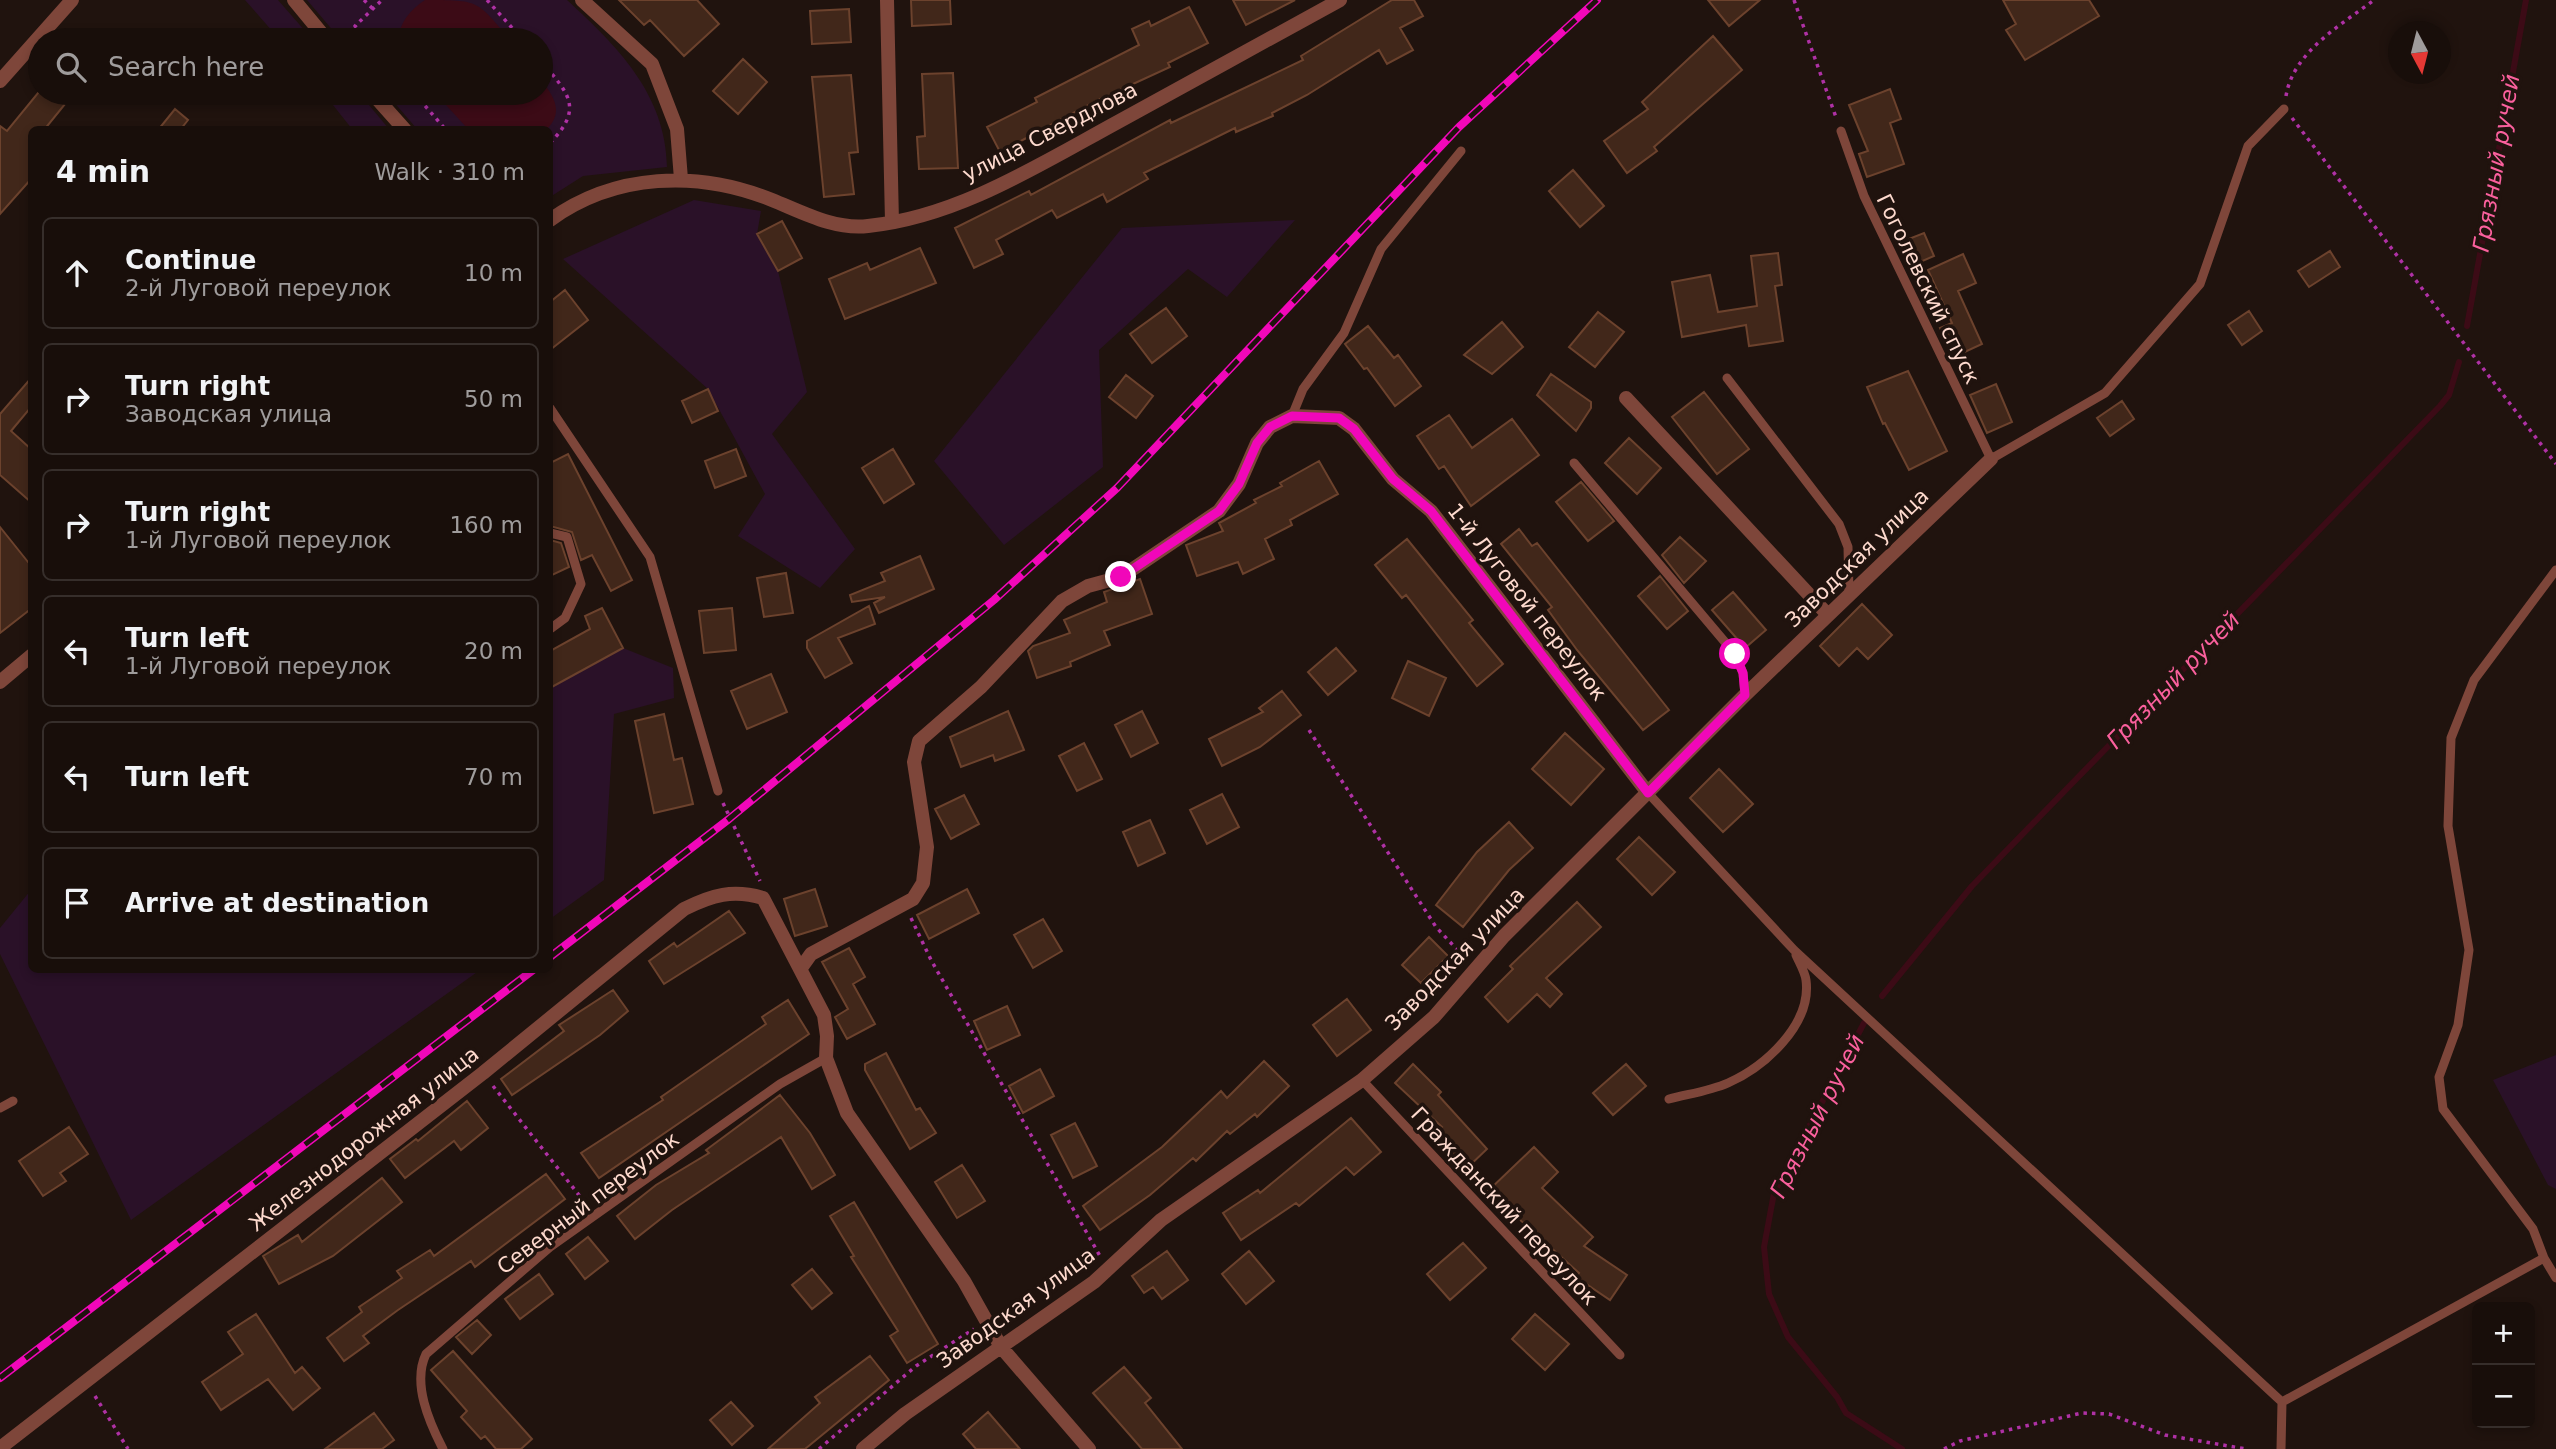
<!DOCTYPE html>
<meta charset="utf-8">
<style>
body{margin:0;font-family:"DejaVu Sans",sans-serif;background:#211713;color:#f1f3f6}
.controls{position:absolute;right:21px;bottom:21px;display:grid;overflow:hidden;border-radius:10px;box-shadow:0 4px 10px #0003}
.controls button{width:63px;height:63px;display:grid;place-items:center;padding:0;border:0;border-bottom:2px solid #362e2b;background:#180e0a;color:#f1f3f6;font:35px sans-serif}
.compass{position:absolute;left:2388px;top:21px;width:63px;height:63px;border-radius:50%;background:#180e0a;box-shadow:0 4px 10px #0003;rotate:173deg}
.stop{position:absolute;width:21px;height:21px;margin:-16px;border:5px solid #f107b9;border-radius:50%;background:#fff}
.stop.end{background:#f107b9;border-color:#fff;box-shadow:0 2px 7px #0008}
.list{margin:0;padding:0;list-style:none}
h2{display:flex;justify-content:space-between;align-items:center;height:91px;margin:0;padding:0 28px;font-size:30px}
h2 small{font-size:23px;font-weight:400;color:#9f9c9c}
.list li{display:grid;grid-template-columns:46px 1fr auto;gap:21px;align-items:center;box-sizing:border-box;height:112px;margin:0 14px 14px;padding:0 14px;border:2px solid #362e2b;border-radius:10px}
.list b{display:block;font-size:26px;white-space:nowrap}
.list p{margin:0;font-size:23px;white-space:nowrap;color:#9f9c9c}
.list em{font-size:23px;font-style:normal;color:#9f9c9c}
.icon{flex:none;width:38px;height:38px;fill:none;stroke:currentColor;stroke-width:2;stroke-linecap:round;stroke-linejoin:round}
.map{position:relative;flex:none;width:2556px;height:1449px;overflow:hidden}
.search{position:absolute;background:#180e0a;box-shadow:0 4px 10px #0003;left:28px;top:28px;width:525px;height:77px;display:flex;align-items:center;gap:18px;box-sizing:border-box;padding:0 24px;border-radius:38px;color:#9f9c9c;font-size:26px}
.panel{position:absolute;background:#180e0a;box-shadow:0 4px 10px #0003;left:28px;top:126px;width:525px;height:847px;border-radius:10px}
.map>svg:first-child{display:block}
.green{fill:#2a1128}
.water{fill:#3c0b16}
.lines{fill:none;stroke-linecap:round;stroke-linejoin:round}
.stream{stroke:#3c0b16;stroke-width:6}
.building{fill:#41271a;stroke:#6c422d;stroke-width:2}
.path{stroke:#af31a5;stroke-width:3.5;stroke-dasharray:3.5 5;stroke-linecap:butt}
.lane{stroke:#7e463a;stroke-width:9}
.street{stroke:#7e463a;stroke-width:14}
.rail-casing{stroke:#f107b9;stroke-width:8}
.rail{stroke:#20130e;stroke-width:5;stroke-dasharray:16;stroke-linecap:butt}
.route{stroke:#f107b9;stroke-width:9}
.labels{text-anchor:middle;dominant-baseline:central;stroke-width:7;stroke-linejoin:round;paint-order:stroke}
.street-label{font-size:21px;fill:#fedace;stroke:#20130e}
.water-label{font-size:23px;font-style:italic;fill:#fa609d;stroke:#20130e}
</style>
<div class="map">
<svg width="2556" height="1449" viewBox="0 0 2556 1449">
<rect width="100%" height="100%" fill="#20130e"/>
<path class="green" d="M245,0H278L313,40H280Z
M307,0H567C617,46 666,94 667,167L583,176L550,197V130L417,129L386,93H541V40H341Z
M338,93H359L389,129H352L329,100Z
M694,200L761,211L757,234L778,271L807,392L772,434L855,549L820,588L738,536L765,494L708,389L563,259Z
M1295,220L1227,297L1188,269L1099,350L1103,467L1004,545L934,461L1122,228Z
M623,648L673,668L674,698L614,714L604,880L550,919V688Z
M31,890L32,970H480L131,1220L0,954V928Z
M2556,1055V1189L2548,1185L2493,1080Z"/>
<path class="water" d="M425,0C479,0 477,0 510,40H398C400,22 410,10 425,0Z
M541,80C554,96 564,112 547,129H468L435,93H541Z"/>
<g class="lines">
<path class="stream" d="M2467,326L2526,0
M1882,996L1972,886L2440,406L2449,395L2459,362
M1864,1023L1774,1193L1764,1247L1769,1294L1788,1337L1837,1397L1846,1413L1902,1449"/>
</g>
<path class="building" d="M619,0H697L719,24L684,56L650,20L644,25Z
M911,0H950L951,24L912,26Z
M1233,0H1295L1246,25Z
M1392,0H1414L1423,16L1400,28L1413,50L1387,64L1379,50L1307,95L1272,113L1273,116L1236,132L1235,128L1144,173L1148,179L1107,202L1103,194L1057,218L1052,210L996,240L1003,254L974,268L955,228L1029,191L1031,195L1170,120L1171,123L1303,60L1301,56Z
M1708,0H1760L1729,26Z
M2003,0H2089L2099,16L2025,60L2006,30L2016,24Z
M1189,7L1208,43L1168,63L1170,67L1096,101L1000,152L987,127L1037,102L1035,98L1139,45L1132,29L1149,21L1151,26Z
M849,9L851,42L812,44L810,11Z
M1713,36L1742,70L1654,147L1657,151L1627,173L1604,141L1648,109L1642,102Z
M743,59L767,82L738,114L713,91Z
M953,73L958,168L919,169L917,137L925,136L922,74Z
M851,75L858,152L849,153L854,194L824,197L812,77Z
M1890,89L1901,119L1890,123L1904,164L1867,177L1859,154L1868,151L1849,105Z
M38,93H74L44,130H32V178L0,214V126L7,131Z
M175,109L188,120L180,130H158Z
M1573,170L1604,206L1580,227L1549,191Z
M782,221L802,258L778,271L757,234Z
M1924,233L1934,256L1911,266L1901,242Z
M920,248L936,283L845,319L829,279L867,263L870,270Z
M2330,251L2340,267L2309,287L2298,271Z
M1778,253L1782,285L1775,286L1783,341L1749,346L1746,325L1682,337L1672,282L1710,275L1718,312L1757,306L1751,256Z
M1963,254L1976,283L1958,291L1982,344L1954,357L1940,328L1952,323L1928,270Z
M565,290L588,320L550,350V302Z
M1166,308L1187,336L1152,363L1130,334Z
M2249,311L2262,331L2242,345L2228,325Z
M1598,312L1624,332L1595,367L1569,347Z
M1502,322L1523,347L1492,374L1464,355Z
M1368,326L1394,358L1398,355L1421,386L1395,406L1367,368L1364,369L1345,344Z
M1908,371L1947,451L1909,470L1885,423L1883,424L1867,387Z
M1551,374L1591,402V408L1576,431L1537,395Z
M1126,375L1153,396L1136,418L1109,397Z
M32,377V406L11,431L32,450V503L0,475V414Z
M1996,384L2012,422L1987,433L1970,395Z
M708,389L718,411L692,423L682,401Z
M1704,392L1749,449L1717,474L1672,417Z
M2122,401L2134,419L2110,436L2097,418Z
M1449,415L1472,448L1512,419L1539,455L1471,506L1444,466L1439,469L1417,436Z
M1629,438L1661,468L1637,494L1605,463Z
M736,449L746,476L715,488L705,461Z
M893,449L914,484L884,503L862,468Z
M568,454L632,580L611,591L592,555L581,560L572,532L550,526V463Z
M1319,461L1338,494L1290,520L1292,525L1265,539L1274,559L1243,574L1238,562L1197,576L1186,545L1223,531L1219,523L1256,503L1254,500L1282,486L1280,483Z
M1581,482L1614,521L1588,541L1556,502Z
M0,527L32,567V608L0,633Z
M1519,529L1532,546L1537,543L1669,710L1643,730L1577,650L1548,610L1552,607L1501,544Z
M1680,537L1706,561L1684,583L1662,555Z
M1407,539L1473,620L1469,623L1503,664L1477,686L1406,595L1402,598L1375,565Z
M550,540L561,543L569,567L550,576Z
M920,556L934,589L879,613L874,603L885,597L852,602L850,595L885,581L881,573Z
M786,573L793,613L764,617L757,578Z
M1660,576L1688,611L1667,629L1638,596Z
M1140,579L1152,614L1104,631L1110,645L1070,662L1071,666L1037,678L1028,651L1033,646L1070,633L1064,620L1107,602L1104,592Z
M1733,592L1766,630L1745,648L1712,610Z
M1862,604L1892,635L1868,659L1857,648L1839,666L1820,646Z
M869,606L875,624L838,638L852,663L825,678L807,648V641Z
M602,608L623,648L550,688V651L590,629L585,616Z
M732,608L736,650L704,653L699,611Z
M1336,648L1356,671L1328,695L1308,672Z
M1408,661L1446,678L1429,716L1392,698Z
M771,674L787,712L747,729L731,691Z
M1282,691L1301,715L1260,747L1222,766L1209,739L1263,712L1259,708Z
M1008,711L1024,750L995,761L993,755L961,767L950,737Z
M1142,711L1158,743L1131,757L1115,725Z
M664,714L674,760L682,758L693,804L654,813L635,721Z
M1565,733L1604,769L1571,805L1532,769Z
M1084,743L1102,779L1077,791L1059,756Z
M1719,769L1753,804L1723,832L1690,798Z
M1222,794L1239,827L1207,844L1190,810Z
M964,795L979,824L951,839L935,809Z
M1150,820L1165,853L1138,866L1123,832Z
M1509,822L1533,848L1509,870L1463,927L1436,905L1477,852Z
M1639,837L1675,872L1652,895L1617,859Z
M815,889L827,926L795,936L784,899Z
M967,889L979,913L929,939L917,915Z
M1577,902L1601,927L1546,978L1562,994L1550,1007L1537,994L1508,1022L1485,997L1513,969L1510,966Z
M729,911L745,933L664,984L649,961L674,943L677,947Z
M1043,919L1062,951L1033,968L1014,935Z
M1429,937L1448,956L1421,983L1402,965Z
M849,948L865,977L853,984L875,1024L847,1039L835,1017L848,1009L822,962Z
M613,990L628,1011L600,1035L512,1095L501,1079L564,1031L559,1025Z
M1347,999L1371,1030L1337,1056L1313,1025Z
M788,1000L809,1034L599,1178L581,1153L663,1100L661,1097L766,1024L762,1017Z
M1007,1006L1020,1035L987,1050L974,1021Z
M886,1053L916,1110L920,1108L936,1133L910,1149L865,1070V1064Z
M1264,1061L1289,1086L1257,1117L1255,1114L1230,1134L1227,1131L1196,1161L1193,1158L1150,1195L1100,1230L1083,1206L1162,1147L1221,1091L1227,1098Z
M1413,1064L1441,1092L1438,1095L1487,1149L1466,1169L1434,1134L1442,1127L1395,1083Z
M1626,1064L1646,1086L1613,1115L1593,1093Z
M1040,1069L1054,1096L1023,1113L1009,1086Z
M780,1095L810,1133L835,1175L812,1189L781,1137L672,1210L635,1239L617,1216L656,1185L709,1153L706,1150Z
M467,1101L488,1128L461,1150L454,1141L405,1178L390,1159L416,1139L418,1141Z
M1351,1118L1381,1152L1354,1175L1346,1167L1299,1206L1296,1203L1241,1240L1223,1213L1258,1190L1260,1193Z
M1075,1123L1097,1166L1073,1178L1051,1135Z
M69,1127L88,1154L60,1173L66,1181L43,1196L19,1161Z
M1534,1147L1558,1172L1542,1188L1593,1237L1584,1246L1627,1275L1610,1300L1576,1277L1579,1273L1488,1191Z
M962,1165L985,1201L957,1218L935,1182Z
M546,1174L565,1199L475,1267L471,1261L398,1310L363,1336L369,1343L344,1361L327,1338L362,1312L359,1307L402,1278L397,1271L430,1250L434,1256Z
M382,1178L402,1202L333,1256L279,1284L263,1256L298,1235L302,1242Z
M854,1202L938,1344L907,1363L890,1336L898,1331L851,1257L854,1256L830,1216Z
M588,1237L608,1261L585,1279L566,1254Z
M1463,1243L1486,1268L1450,1300L1427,1274Z
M1167,1251L1188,1280L1162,1299L1153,1287L1144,1293L1132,1276Z
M1249,1251L1274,1281L1246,1304L1222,1274Z
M812,1269L832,1293L812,1309L792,1285Z
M539,1274L553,1294L520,1319L505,1299Z
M256,1314L295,1373L302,1367L320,1388L293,1410L268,1379L221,1410L202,1382L243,1354L228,1332Z
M1535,1314L1569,1344L1545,1370L1512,1339Z
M477,1320L491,1335L472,1354L456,1337Z
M453,1351L532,1439L521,1449H496L485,1436L481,1439L461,1417L467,1411L431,1370Z
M870,1356L889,1380L805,1449H768L820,1403L815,1397Z
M1124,1367L1151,1398L1145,1403L1182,1449H1142L1093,1393Z
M731,1402L753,1426L732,1445L710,1420Z
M988,1412L1020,1449H976L963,1434Z
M374,1413L394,1440L382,1449H325Z"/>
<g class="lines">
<path class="path" d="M364,0L373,9
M487,0L523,40
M1794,0L1837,120
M368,40L355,26L382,0
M511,40L518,35
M541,61C569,94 584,108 550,143
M414,93L446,130
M2286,96C2293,52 2341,25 2374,0
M2292,118L2556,464
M1309,730L1436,927L1464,957
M723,803L760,881
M911,918L931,960L1100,1256
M493,1086L586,1204
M95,1396L128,1449
M819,1449L916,1366L974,1329
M1944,1449L1960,1441L2082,1413L2109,1414L2165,1435L2246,1449"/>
<path class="lane" d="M1841,131L1864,196L1991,459L2105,393L2200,284L2248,146L2284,109
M1727,378L1839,524L1848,547L1849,594
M550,408L650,557L718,791
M1292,416L1303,389L1344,333L1381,249L1461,151
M1574,463L1735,654L1743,673L1745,695
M550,533L567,537L581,584L565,618L550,629
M1648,793L1794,950L2282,1402
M1362,1080L1620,1355
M1669,1099C1688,1094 1710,1091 1728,1083C1764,1067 1812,1025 1806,980C1805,972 1799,962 1796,955
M0,1108L13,1101
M2544,1258L2533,1229L2443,1109L2439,1077L2458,1025L2469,950L2448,826L2451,738L2474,680L2556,570
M443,1449C429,1422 412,1383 426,1354L550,1247L780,1084L826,1058
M2281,1449L2282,1402L2544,1258L2556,1278"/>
<path class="street" d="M294,0L327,40
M582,0L652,64L677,129L681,179
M887,0L892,222
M0,81L72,0
M372,93L405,130
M550,220C615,173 698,170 772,200C802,212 834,230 868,226C957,217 1039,165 1116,123C1191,82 1265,41 1340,0
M1626,398L1828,615
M0,682L32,655
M801,968L811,954L913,899L923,883L927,847L914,762L919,741L981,687L1062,601L1088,586L1121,577L1219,511L1239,484L1257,443L1270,427L1292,416L1339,418L1354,429L1393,479L1431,511L1648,793
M0,1448L483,1073L684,909C712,895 733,889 763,898L824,1015L827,1036L826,1058L847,1113L964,1281L1001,1347L1089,1449
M863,1449L905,1414L1094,1282L1161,1220L1362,1080L1434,1017L1504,936L1745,695L1991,459"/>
<defs>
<path id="rail" d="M550,957L729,819L994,600L1117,488L1459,127L1597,0
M0,1378L533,970"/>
</defs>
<use href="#rail" class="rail-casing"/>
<use href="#rail" class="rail"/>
</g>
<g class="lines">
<path class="route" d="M1121,577L1219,511L1239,484L1257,443L1270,427L1292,416L1339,418L1354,429L1393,479L1431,511L1648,793L1745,695L1743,673L1735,654"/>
</g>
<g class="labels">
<g class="street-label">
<text transform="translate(1050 132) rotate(-27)">улица Свердлова</text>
<text transform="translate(1928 289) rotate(64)">Гоголевский спуск</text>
<text transform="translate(1857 558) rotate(-44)">Заводская улица</text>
<text transform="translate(1527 602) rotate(52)">1-й Луговой переулок</text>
<text transform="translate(1455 959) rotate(-46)">Заводская улица</text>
<text transform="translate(364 1139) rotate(-38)">Железнодорожная улица</text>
<text transform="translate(588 1203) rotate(-37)">Северный переулок</text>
<text transform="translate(1504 1206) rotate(47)">Гражданский переулок</text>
<text transform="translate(1016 1308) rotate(-36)">Заводская улица</text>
</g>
<g class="water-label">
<text transform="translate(2496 163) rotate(-80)">Грязный ручей</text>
<text transform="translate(2173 680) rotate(-46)">Грязный ручей</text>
<text transform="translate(1817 1116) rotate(-63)">Грязный ручей</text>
</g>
</g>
</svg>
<div class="controls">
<button>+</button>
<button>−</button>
</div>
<svg class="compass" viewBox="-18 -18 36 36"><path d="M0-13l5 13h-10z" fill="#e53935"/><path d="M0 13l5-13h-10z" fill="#9f9c9c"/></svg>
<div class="stop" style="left:1735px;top:654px"></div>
<div class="stop end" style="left:1121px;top:577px"></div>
<div class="search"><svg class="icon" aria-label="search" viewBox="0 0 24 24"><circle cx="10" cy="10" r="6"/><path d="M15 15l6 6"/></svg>Search here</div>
<section class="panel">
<h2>4 min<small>Walk · 310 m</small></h2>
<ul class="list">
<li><svg class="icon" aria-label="ahead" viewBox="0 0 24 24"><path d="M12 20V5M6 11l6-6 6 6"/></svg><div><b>Continue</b><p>2-й Луговой переулок</p></div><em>10 m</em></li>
<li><svg class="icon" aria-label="right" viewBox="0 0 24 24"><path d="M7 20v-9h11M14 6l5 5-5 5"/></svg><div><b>Turn right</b><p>Заводская улица</p></div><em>50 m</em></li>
<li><svg class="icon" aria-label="right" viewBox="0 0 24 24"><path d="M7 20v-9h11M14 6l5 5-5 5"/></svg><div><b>Turn right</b><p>1-й Луговой переулок</p></div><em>160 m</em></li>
<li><svg class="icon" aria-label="left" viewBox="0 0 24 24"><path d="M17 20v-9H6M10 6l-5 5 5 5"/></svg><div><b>Turn left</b><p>1-й Луговой переулок</p></div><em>20 m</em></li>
<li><svg class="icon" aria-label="left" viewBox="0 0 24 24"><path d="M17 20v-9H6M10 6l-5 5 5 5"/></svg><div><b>Turn left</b></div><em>70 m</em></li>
<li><svg class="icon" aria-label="arrive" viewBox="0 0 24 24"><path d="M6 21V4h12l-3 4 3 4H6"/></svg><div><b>Arrive at destination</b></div></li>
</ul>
</section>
</div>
